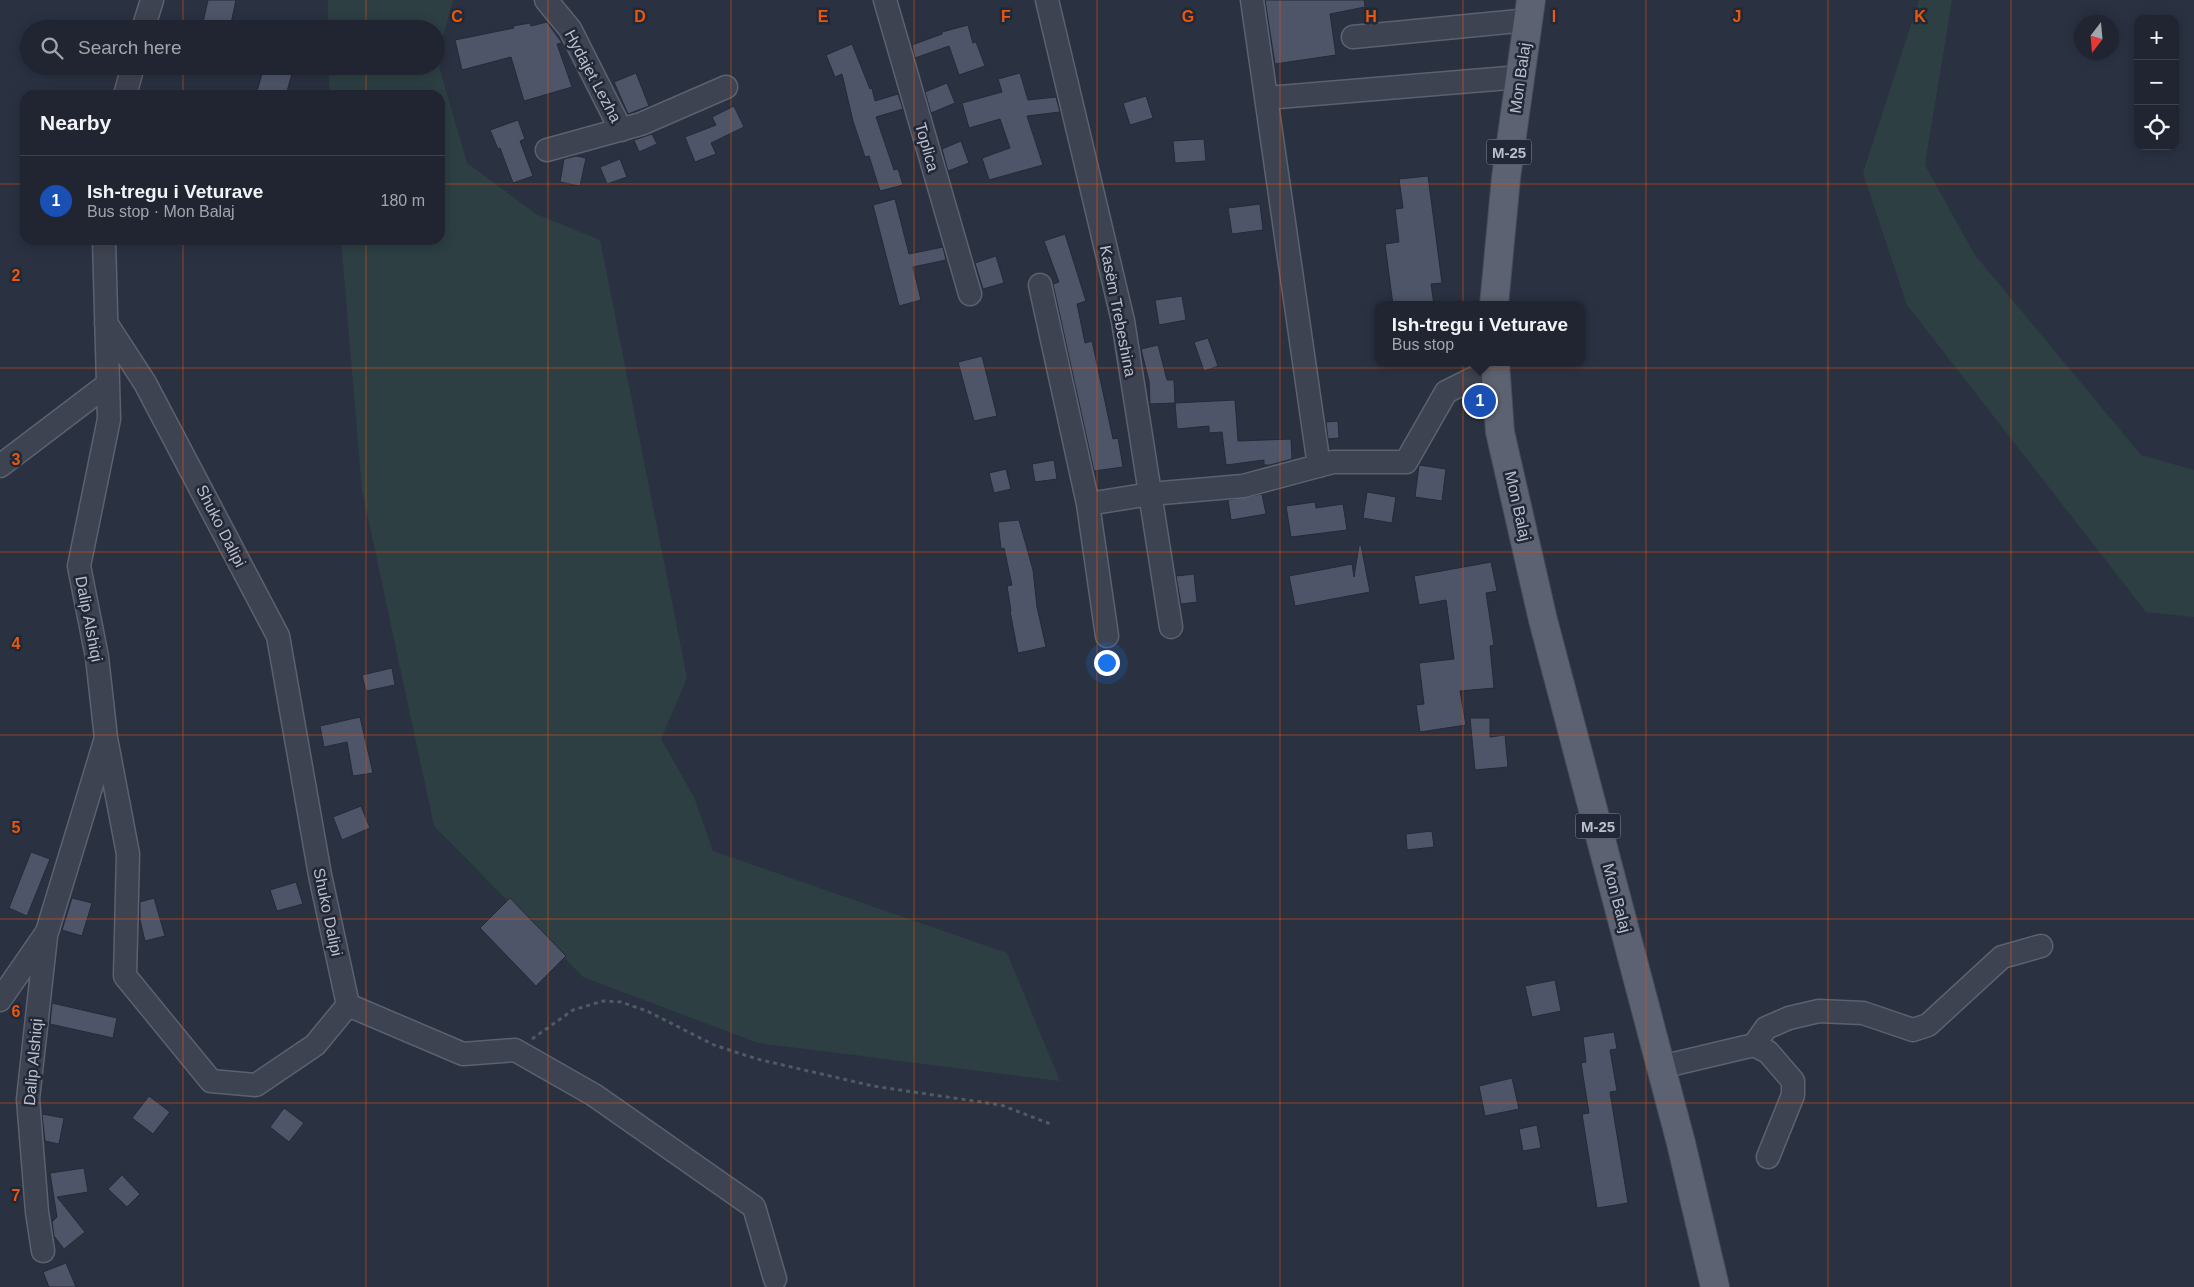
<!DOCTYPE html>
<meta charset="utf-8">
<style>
body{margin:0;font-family:Helvetica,sans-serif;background:#2d313d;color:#f1f3f6}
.controls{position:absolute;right:15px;top:15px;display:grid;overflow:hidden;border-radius:10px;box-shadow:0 2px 12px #0003}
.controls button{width:45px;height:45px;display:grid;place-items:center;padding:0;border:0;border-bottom:1px solid #3d424d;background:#202531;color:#f1f3f6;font:25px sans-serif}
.compass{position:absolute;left:2074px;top:15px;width:45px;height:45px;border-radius:50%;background:#202531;box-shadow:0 2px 12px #0003;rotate:196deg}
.you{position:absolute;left:1106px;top:662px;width:18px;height:18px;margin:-12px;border:4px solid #fff;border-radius:50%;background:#1a73e8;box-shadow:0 0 0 8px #1a73e833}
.badge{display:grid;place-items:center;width:32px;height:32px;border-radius:50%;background:#0b8043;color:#fff;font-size:16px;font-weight:700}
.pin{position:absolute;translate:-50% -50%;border:2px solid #fff;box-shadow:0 1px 5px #0006}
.popup{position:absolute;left:1375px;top:301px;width:210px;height:65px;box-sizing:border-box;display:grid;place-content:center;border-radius:10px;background:#202531;filter:drop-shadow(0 1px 4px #0005);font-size:16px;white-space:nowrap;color:#a2a5ab}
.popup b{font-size:19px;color:#f1f3f6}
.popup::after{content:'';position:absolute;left:50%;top:100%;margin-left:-10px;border:10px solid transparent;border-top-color:#202531}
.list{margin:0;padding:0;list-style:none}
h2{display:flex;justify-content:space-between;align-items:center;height:65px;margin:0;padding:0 20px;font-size:21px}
h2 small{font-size:16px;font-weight:400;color:#a2a5ab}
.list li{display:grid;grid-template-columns:32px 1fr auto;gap:15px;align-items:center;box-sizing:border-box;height:90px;padding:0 20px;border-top:1px solid #3d424d}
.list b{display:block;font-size:19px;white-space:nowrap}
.list p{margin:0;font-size:16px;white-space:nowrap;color:#a2a5ab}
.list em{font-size:16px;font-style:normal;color:#a2a5ab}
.icon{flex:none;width:28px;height:28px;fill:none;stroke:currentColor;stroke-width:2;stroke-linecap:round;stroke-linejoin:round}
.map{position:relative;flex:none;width:2194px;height:1287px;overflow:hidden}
.search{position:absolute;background:#202531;box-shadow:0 2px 12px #0003;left:20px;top:20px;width:425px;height:55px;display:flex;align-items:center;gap:12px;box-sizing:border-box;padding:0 18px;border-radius:28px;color:#a2a5ab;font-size:19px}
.panel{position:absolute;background:#202531;box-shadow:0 2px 12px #0003;left:20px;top:90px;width:425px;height:155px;border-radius:15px}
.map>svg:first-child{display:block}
.green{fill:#2d3f43}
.building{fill:#4e5568;stroke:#242a39}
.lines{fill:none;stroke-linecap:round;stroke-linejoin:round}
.minor-casing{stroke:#5c616f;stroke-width:25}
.major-casing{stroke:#474c5b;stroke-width:30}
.path{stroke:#4c5c61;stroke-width:3;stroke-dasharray:4 4;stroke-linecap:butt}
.minor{stroke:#3e4351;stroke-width:22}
.major{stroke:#5c6271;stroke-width:28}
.grid{fill:none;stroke:#e8590c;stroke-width:1;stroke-opacity:0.55}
.labels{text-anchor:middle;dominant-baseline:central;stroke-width:5;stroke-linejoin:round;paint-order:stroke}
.shield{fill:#222837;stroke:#8d929f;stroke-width:1}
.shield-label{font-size:15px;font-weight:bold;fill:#bbbfcb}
.street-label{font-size:16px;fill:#bbbfcb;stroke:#222837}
.grid-label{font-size:16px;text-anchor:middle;font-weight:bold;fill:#e8590c;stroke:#222837;stroke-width:5;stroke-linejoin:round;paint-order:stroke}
</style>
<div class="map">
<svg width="2194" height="1287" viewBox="0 0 2194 1287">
<rect width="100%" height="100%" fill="#2a3141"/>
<path class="green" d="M328,0H453L437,59L467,163L536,214L600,240L687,678L661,739L694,797L713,851L1007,953L1060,1081L758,1043L583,977L434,826L362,490L341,240H440V95H330L328,66H436V29H328Z
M1919,0H1952L1925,165L1975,255L2141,455L2194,470V617L2146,612L1907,305L1863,173Z"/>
<path class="building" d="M208,0H236L230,28L203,22Z
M1265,0H1364L1365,7L1330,14L1336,55L1275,64Z
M547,22L562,43L557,44L572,87L524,101L511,57L462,70L455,40L514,28L513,26L530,23L531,26Z
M968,25L973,43L976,42L985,66L959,75L949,46L915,58L912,45L942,34V32Z
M852,44L870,89L872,88L875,101L898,94L903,109L876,117L894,170L898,169L903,185L880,191L869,156L865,157L853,121L842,74L835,77L826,55Z
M264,66H279L293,70L286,95H256Z
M636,73L649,106L628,114L614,82Z
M1020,73L1028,100L1056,97L1060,112L1027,116L1043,165L989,180L982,158L1010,148L1000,119L969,128L962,103L1002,92L998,79Z
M947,83L955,103L931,113L925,92Z
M1146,96L1153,118L1130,125L1123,103Z
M734,106L744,127L711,143L716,154L695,162L685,137L716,125L712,117Z
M518,120L525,139L520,141L533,176L513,183L500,148L498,149L490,130Z
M652,134L657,144L639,152L634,140Z
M1204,139L1206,161L1175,163L1173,141Z
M961,141L969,163L948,171L942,149Z
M576,156L586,158L580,186L560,182L564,159Z
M620,159L627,177L607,184L600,167Z
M1428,176L1442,283L1431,284L1434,305H1393L1385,244L1399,242L1395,209L1403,208L1399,179Z
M895,199L909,254L943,247L946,260L913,267L921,300L899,306L873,205Z
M1260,204L1263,230L1232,234L1228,208Z
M1065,234L1086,301L1077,304L1085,343L1092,341L1113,439L1118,438L1123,467L1094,471L1053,284L1059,282L1044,241Z
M996,256L1004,283L983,289L975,263Z
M1182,296L1186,320L1159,325L1155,300Z
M1208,338L1218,366L1204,371L1194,342Z
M1158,345L1167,380H1174L1175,403L1150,404L1149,381L1141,349Z
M982,356L997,416L974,421L958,362Z
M1235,400L1238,441L1291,439L1292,459L1270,465H1264V460L1226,465L1222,432L1209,433V426L1177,429L1175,403Z
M1338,421L1339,438L1328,439L1326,422Z
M1054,460L1057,479L1035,482L1032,464Z
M1419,465L1446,469L1442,501L1415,497Z
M1006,469L1011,489L994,493L989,473Z
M1367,492L1396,497L1392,523L1363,518Z
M1262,494L1266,514L1231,520L1228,500Z
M1315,502L1316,508L1343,504L1347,530L1291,537L1286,506Z
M1019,520L1033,570L1037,607L1046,647L1018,653L1010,611H1011L1007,586L1012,585L1004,548L1001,549L998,522Z
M1359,545H1361L1370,592L1295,606L1289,576L1352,564L1354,577Z
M1491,562L1497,591L1486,593L1494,645L1490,646L1494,688L1460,691L1466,725L1420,732L1416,705L1424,704L1419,663L1454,659L1446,600L1419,605L1414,576Z
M1194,574L1197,602L1181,604L1176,576Z
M392,668L395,685L366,691L362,675Z
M360,717L373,773L353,776L347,742L324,747L320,726Z
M1470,718H1490V737L1505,735L1508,767L1475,770Z
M361,806L370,828L342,840L333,817Z
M1432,831L1434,847L1407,850L1406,834Z
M31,852L50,859L27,916L9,908Z
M296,882L303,904L277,911L270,890Z
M72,898L92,903L82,936L62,930Z
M154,898L165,936L145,941L140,920V902Z
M510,898L566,956L536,986L480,928Z
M1555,980L1561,1011L1532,1017L1525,986Z
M52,1003L117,1018L113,1038L50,1024Z
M1614,1032L1617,1049L1610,1050L1617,1091L1610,1092L1628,1203L1597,1208L1582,1114L1589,1113L1581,1063L1586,1062L1583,1037Z
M1512,1078L1519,1109L1485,1116L1479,1086Z
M149,1096L170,1112L153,1134L132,1118Z
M284,1108L304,1123L289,1142L270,1127Z
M42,1114L64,1118L59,1144L45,1141Z
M1537,1125L1541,1148L1523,1151L1519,1129Z
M84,1168L88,1192L57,1197L85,1232L64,1249L54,1236L52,1222L57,1217L50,1173Z
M122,1175L140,1194L127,1207L108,1189Z
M66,1263L76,1287H49L43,1272Z"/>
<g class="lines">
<defs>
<path id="minor" d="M546,0L570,29L621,130
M885,0L970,294
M1047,0L1123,321L1171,627
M1252,0L1319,466
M143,29L152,0
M1353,37L1528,20
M125,95L133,66
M1266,98L1520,77
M547,150L641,124L726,87
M1040,285L1088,504L1107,636
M0,466L108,384
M1088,504L1150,494L1243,486L1333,462H1406L1446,392L1474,378L1485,379L1496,377
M106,738L128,854L125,976L211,1081L256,1085L315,1045L348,1005L320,875L278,636L145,383L106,323
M0,1000L47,932L106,738L97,657L79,566L109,419L104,240
M348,1005L463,1054L515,1050L594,1095L754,1207L775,1279
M1754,1045L1766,1028L1789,1018L1819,1011L1863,1013L1913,1030L1928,1025L2002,957L2041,946
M1661,1067L1754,1045L1768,1052L1793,1081V1095L1768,1157
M43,1251L37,1212L28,1099L46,936"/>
<path id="major" d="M1494,305L1506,178L1531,0
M1495,362L1500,432L1543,620L1681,1143L1715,1287"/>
</defs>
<use href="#minor" class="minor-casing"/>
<use href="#major" class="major-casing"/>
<path class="path" d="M532,1039L573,1010L603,1001L621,1002L647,1011L714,1045L757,1059L873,1086L1001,1105L1053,1125"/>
<use href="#minor" class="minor"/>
<use href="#major" class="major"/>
</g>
<path class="grid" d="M183,0V29M366,0V29M548,0V1287M731,0V1287M914,0V1287M1097,0V1287M1280,0V1287M1463,0V1287M1646,0V1287M1828,0V1287M2011,0V1287M183,66V95M366,66V95M0,184H25M440,184H2194M183,240V1287M366,240V1287M0,368H2194M0,552H2194M0,735H2194M0,919H2194M0,1103H2194"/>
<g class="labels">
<g class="shield">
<rect x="1486.5" y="139.5" width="45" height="25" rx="4"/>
<rect x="1575.5" y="813.5" width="45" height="25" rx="4"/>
</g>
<g class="shield-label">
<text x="1509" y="152">M-25</text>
<text x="1598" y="826">M-25</text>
</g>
<g class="street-label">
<text transform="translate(593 76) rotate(62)">Hydajet Lezha</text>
<text transform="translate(1520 78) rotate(-82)">Mon Balaj</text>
<text transform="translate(927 147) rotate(74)">Toplica</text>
<text transform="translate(1118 311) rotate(79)">Kasëm Trebeshina</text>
<text transform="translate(1518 506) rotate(77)">Mon Balaj</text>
<text transform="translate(221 526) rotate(63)">Shuko Dalipi</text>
<text transform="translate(89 619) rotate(79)">Dalip Alshiqi</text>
<text transform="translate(1617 898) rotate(75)">Mon Balaj</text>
<text transform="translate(328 912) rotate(78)">Shuko Dalipi</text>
<text transform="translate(33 1062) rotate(-85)">Dalip Alshiqi</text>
</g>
</g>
<g class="grid-label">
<text x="457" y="22">C</text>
<text x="640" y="22">D</text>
<text x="823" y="22">E</text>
<text x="1006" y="22">F</text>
<text x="1188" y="22">G</text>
<text x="1371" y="22">H</text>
<text x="1554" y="22">I</text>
<text x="1737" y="22">J</text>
<text x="1920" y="22">K</text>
<text x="16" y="281">2</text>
<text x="16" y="465">3</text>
<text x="16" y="649">4</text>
<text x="16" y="833">5</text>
<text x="16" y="1017">6</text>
<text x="16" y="1201">7</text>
</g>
</svg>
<div class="controls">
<button>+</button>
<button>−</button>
<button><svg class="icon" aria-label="locate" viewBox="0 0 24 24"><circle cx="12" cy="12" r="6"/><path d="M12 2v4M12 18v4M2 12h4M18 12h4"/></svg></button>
</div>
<svg class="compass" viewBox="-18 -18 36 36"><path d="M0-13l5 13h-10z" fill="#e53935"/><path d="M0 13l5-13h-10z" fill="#a2a5ab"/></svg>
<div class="you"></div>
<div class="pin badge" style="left:1480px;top:401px;background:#1a4fb4">1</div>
<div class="popup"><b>Ish-tregu i Veturave</b>Bus stop</div>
<div class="search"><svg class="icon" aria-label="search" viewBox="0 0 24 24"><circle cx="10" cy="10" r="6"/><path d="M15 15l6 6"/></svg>Search here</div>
<section class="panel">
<h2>Nearby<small></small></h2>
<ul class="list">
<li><span class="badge" style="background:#1a4fb4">1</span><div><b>Ish-tregu i Veturave</b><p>Bus stop · Mon Balaj</p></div><em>180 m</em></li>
</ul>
</section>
</div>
